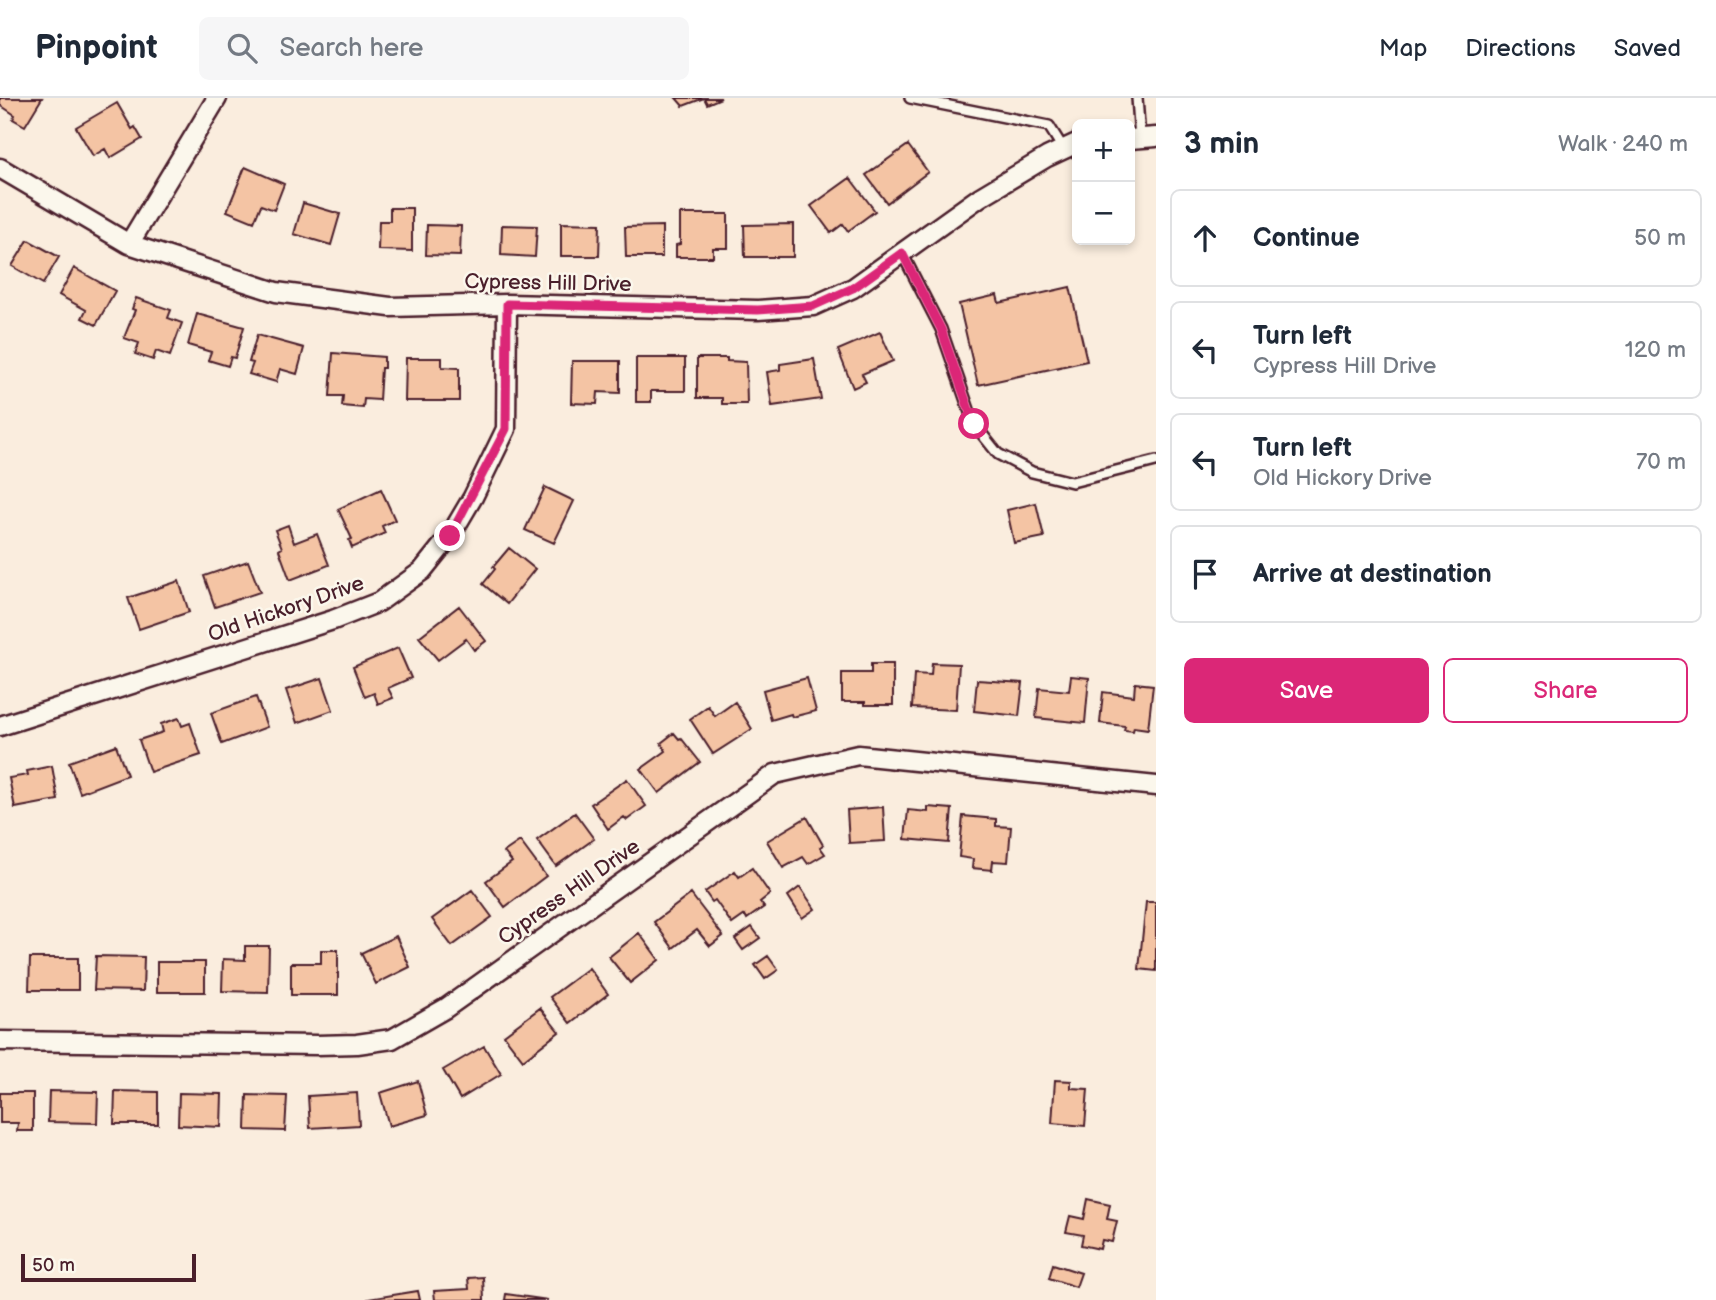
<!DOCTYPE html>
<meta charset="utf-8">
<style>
body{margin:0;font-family:"Balsamiq Sans",sans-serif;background:#f6f6f7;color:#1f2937}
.controls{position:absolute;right:21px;top:21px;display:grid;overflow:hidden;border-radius:10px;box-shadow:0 4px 10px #0003}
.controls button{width:63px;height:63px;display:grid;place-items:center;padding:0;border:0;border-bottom:2px solid #e0e1e3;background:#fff;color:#1f2937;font:35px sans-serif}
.scale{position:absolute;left:21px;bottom:18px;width:175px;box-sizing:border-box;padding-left:7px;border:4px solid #4a1f2b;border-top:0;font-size:19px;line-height:24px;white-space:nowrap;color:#4a1f2b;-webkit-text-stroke:5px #fbf7ec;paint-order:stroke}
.stop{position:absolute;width:21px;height:21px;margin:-16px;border:5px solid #db2777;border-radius:50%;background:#fff}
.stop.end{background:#db2777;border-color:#fff;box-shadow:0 2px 7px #0008}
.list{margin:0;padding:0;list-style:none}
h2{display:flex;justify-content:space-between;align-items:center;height:91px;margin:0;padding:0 28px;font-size:30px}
h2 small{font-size:23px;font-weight:400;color:#747a83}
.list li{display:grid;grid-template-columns:46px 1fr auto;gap:21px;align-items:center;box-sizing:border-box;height:98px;margin:0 14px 14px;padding:0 14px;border:2px solid #e0e1e3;border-radius:10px}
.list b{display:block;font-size:26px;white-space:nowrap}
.list p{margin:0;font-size:23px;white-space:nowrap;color:#747a83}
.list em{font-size:23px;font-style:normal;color:#747a83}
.actions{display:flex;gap:14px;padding:21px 28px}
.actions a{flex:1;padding:16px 0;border:2px solid #db2777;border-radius:10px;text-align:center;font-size:24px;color:#db2777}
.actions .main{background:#db2777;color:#fff}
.icon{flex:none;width:38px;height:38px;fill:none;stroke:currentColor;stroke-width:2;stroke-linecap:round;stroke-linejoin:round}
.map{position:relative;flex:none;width:1156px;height:1202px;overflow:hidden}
header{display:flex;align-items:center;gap:42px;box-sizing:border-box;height:98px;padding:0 35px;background:#fff;border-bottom:2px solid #e0e1e3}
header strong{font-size:33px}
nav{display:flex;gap:38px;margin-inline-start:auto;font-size:24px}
.search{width:490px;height:63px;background:#f6f6f7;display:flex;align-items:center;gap:18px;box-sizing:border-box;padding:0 24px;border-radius:10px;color:#747a83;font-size:26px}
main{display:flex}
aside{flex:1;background:#fff}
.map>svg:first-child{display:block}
.building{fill:#f4c4a4;stroke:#4a1f2b;stroke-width:2}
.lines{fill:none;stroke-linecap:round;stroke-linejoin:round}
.lane-casing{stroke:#4a1f2b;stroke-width:14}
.street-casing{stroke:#4a1f2b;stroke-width:23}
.lane{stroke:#fbf7ec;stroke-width:9}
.street{stroke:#fbf7ec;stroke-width:18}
.route{stroke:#db2777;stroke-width:9}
.labels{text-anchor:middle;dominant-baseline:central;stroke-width:5;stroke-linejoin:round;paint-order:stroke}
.street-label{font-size:21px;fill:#4a1f2b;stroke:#fbf7ec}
</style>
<header>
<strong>Pinpoint</strong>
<div class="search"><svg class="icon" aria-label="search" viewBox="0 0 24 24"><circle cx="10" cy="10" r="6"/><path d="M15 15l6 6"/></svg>Search here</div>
<nav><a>Map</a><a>Directions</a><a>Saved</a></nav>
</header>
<main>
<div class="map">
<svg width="1156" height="1202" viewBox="0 0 1156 1202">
<rect width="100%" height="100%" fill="#faedde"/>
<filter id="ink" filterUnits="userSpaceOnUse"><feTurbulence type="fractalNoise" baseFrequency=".0143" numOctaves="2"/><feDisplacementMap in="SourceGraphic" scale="14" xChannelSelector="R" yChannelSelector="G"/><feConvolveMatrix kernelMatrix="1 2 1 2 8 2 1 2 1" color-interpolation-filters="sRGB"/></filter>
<g filter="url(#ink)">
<path class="building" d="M0,0H42L25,28L13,21L15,17L0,7Z
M676,0H704L683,8Z
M704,0H721L707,6Z
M117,5L132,31L135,29L142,41L110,60L105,51L93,58L76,29Z
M908,47L928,74L887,105L866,77Z
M245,69L284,86L274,112L261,107L254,124L227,113Z
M850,80L875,113L848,133L843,126L831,135L811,108Z
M303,105L340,116L331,147L294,136Z
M390,110H412V153L378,152L379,123H390Z
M680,116H728V150H713V159H676V147L680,146Z
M561,125L600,126L599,158H561Z
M793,126V159H745L744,127Z
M427,127L461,128L460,158L426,157Z
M502,127L537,128L535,159L501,157Z
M662,128V159H626L625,129Z
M28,142L59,159L43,186L12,168Z
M74,170L115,193L96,227L82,220L86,212L59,197Z
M1070,189L1087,263L978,287L959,206L997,197L999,205Z
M136,200L171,212L168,220L182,225L170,258L156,253L153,262L135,256L139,245L124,240L135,212L132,211Z
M197,216L244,229L235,260L231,259L228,268L208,262L211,254L188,247Z
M880,234L893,263L862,276L866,284L853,290L838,252Z
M257,237L304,250L297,276L280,271L276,284L249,276L253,265L249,264Z
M333,255L384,259V270H381L379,302L364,301L363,310L342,308L343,298H330Z
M406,260H442V269L459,270V303H405Z
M636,260H685V293H651V304H636Z
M697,260H727V263L746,264L747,306H722V300H697Z
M814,261L821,301L772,308L767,274L780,272V266Z
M572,263H620V295L598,294L597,306L571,305Z
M545,389L574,403L554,445L525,432Z
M381,391L395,422L382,428L385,435L352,450L349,442L352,441L338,411Z
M1036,405L1044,439L1014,445L1007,412Z
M288,427L294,445L317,436L329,467L290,482L279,452L282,450L275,432Z
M509,450L535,471L507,506L483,486L495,471L493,469Z
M248,463L260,494L215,509L204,478Z
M179,483L189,514L139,531L128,500Z
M459,508L486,543L474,552L466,541L438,562L419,539Z
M398,550L411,580L388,590L393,600L378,606L374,595L365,599L353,569Z
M932,565L959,566L956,612L912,610L914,576L931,577Z
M871,566H893V607H865V604H842V575H871Z
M1071,578L1089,580L1085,625L1036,620L1039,590L1069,593Z
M322,580L333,612L297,625L286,592Z
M807,580L816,613L792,619L791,616L771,622L763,592Z
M977,582L1023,585L1019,618L974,613Z
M1135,585L1153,587L1148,631L1134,629L1133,633L1124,632L1125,628L1100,625L1103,594L1134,598Z
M256,599L267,629L222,646L211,615Z
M735,604L752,631L713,656L690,621L708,608L715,618Z
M179,620L182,628L190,625L201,657L150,674L139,642L163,634L161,626Z
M674,635L679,641L681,640L700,664L659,695L641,671L666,653L661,645Z
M116,647L127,677L80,695L69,664Z
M52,668L58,702L15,710L9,680L28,677L27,673Z
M627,681L646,708L627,722L624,719L608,731L591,706Z
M883,709L885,743L849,745L847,712Z
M928,709L952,711L949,745L905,741L908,712L928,714Z
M575,715L594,741L556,768L537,742Z
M963,718L996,721V728L1011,729L1008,764L993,763L992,772L972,770L973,761L959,759Z
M807,719L823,747L820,749L825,756L808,766L803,759L783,770L767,743Z
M520,743L546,778L505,809L486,783L512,764L504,754Z
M752,770L770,796L760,804L764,809L747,821L745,817L732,826L715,802L712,804L705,794L735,773L739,779Z
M800,789L815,811L802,820L788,798Z
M472,792L492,819L452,848L432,821Z
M691,796L723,838L710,848L697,832L673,850L654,824Z
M1146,804H1156V873L1139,871Z
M752,829L760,840L743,852L735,841Z
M639,835L659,862L630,885L609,859Z
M396,838L410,869L376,886L361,855Z
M245,848H269L268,894L222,893L223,861L245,862Z
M321,852H338V897H291V865H321Z
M96,858L144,859L143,893L94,892Z
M768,858L778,872L765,881L755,867Z
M30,860H78V892H29Z
M157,864H205V894H157Z
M589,870L608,896L570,925L550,899Z
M540,910L559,934L523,962L504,937Z
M484,948L501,976L460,1001L443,972Z
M1055,982L1071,983V990L1088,991L1085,1028L1052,1025Z
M418,983L427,1017L389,1028L380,995Z
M49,993L98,994L97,1025L48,1024Z
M115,993L158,994V1026H114Z
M0,995H33V1033H17L18,1025H0Z
M179,995L222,996L221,1029L178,1027Z
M357,995L359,1027L310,1030L308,998Z
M247,997L287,998L285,1033L246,1032Z
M1088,1101L1110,1106L1107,1121L1117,1123L1112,1144L1102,1142L1100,1151L1081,1147L1083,1137L1066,1134L1070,1118L1084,1121Z
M1053,1166L1081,1175L1076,1189L1049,1180Z
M483,1179L484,1202H435L434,1193L469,1191L468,1180Z
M418,1193L420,1202H368V1201Z
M506,1196L548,1202H505Z"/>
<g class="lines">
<defs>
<path id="lane" d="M910,0L1049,28L1064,52
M1137,0L1140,40
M902,155L941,231L974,326L998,356L1032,374L1072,384L1156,363"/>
<path id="street" d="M1130,41L1156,39
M0,70L129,146L276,194L390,209L507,206L758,212L813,208L853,190L980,99L1047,59L1077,45
M129,146L217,0
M0,628L333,522L379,504L422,473L450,438L473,399L506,331L507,206
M0,943L317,947L357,946L392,941L446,910L775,676L858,657L1156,688"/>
</defs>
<use href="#lane" class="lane-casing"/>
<use href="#street" class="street-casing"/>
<use href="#lane" class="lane"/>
<use href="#street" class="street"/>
</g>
</g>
<g class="lines" filter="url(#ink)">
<path class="route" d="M450,438L506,331L507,206L758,212L813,208L853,190L902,155L941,231L974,326"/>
</g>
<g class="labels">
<g class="street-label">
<text transform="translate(548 185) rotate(1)">Cypress Hill Drive</text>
<text transform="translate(286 511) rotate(-19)">Old Hickory Drive</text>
<text transform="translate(569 794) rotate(-35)">Cypress Hill Drive</text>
</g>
</g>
</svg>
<div class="controls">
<button>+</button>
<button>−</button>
</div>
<div class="scale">50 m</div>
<div class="stop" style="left:974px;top:326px"></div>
<div class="stop end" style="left:450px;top:438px"></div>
</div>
<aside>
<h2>3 min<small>Walk · 240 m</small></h2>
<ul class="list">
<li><svg class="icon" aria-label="ahead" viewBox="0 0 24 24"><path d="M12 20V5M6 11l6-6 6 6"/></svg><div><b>Continue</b></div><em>50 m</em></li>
<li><svg class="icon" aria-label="left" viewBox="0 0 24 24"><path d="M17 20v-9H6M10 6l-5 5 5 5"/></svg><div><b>Turn left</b><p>Cypress Hill Drive</p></div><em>120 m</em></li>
<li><svg class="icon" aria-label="left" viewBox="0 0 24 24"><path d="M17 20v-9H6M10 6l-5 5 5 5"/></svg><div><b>Turn left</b><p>Old Hickory Drive</p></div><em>70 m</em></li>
<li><svg class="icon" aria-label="arrive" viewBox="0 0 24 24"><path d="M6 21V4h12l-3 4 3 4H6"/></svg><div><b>Arrive at destination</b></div></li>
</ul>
<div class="actions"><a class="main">Save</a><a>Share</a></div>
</aside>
</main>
